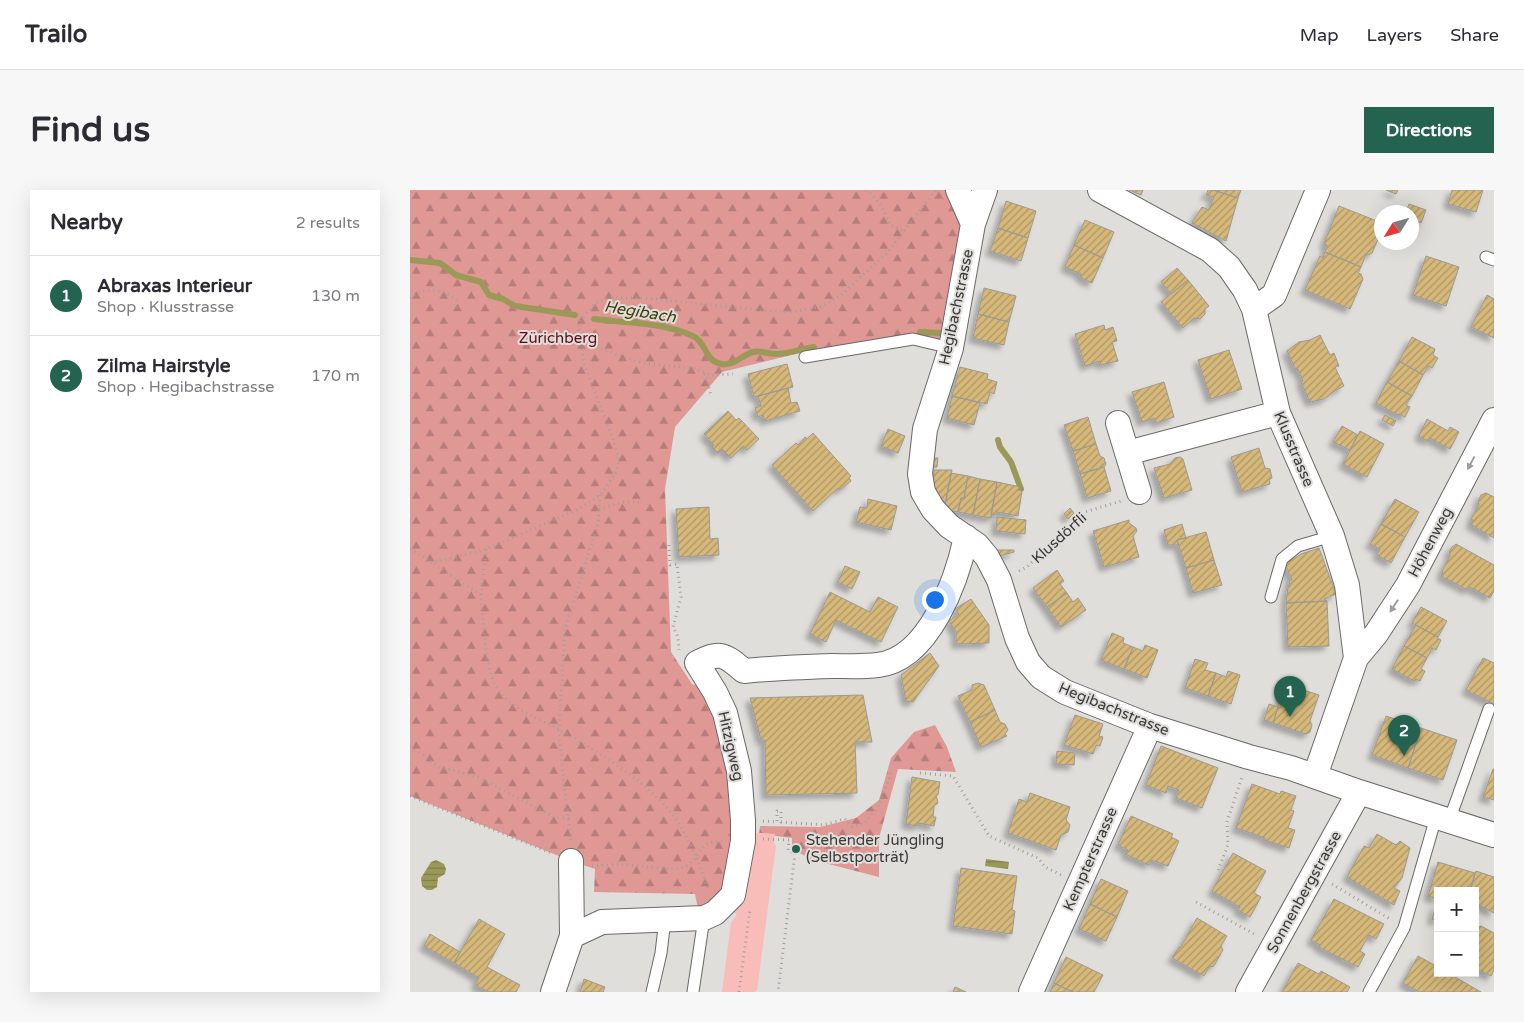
<!DOCTYPE html>
<meta charset="utf-8">
<style>
body{margin:0;font-family:"Varela Round",sans-serif;background:#f7f7f7;color:#2b2b33}
.controls{position:absolute;right:15px;bottom:15px;display:grid;overflow:hidden;border-radius:0px;box-shadow:0 5px 20px #0002}
.controls button{width:45px;height:45px;display:grid;place-items:center;padding:0;border:0;border-bottom:1px solid #e1e1e2;background:#fff;color:#2b2b33;font:25px sans-serif}
.compass{position:absolute;left:964px;top:15px;width:45px;height:45px;border-radius:50%;background:#fff;box-shadow:0 5px 20px #0002;rotate:233deg}
.you{position:absolute;left:524px;top:409px;width:18px;height:18px;margin:-12px;border:4px solid #fff;border-radius:50%;background:#1a73e8;box-shadow:0 0 0 8px #1a73e833}
.badge{display:grid;place-items:center;width:32px;height:32px;border-radius:50%;background:#246350;color:#fff;font-size:16px;font-weight:700}
.pin{position:absolute;translate:-50% -41px;filter:drop-shadow(0 1px 2px #0008)}
.pin::after{content:'';position:absolute;top:26px;width:18px;height:15px;background:inherit;clip-path:polygon(0 0,100% 0,50% 100%)}
.list{margin:0;padding:0;list-style:none}
h2{display:flex;justify-content:space-between;align-items:center;height:65px;margin:0;padding:0 20px;font-size:21px}
h2 small{font-size:16px;font-weight:400;color:#7c7c81}
.list li{display:grid;grid-template-columns:32px 1fr auto;gap:15px;align-items:center;box-sizing:border-box;height:80px;padding:0 20px;border-top:1px solid #e1e1e2}
.list b{display:block;font-size:19px;white-space:nowrap}
.list p{margin:0;font-size:16px;white-space:nowrap;color:#7c7c81}
.list em{font-size:16px;font-style:normal;color:#7c7c81}
.map{position:relative;flex:none;width:1084px;height:802px;overflow:hidden;border-radius:0px}
header{display:flex;align-items:center;gap:30px;box-sizing:border-box;height:70px;padding:0 25px;background:#fff;border-bottom:1px solid #e1e1e2}
header strong{font-size:24px}
nav{display:flex;gap:28px;margin-inline-start:auto;font-size:18px}
.intro{display:flex;align-items:center;justify-content:space-between;box-sizing:border-box;height:120px;padding:0 30px}
h1{margin:0;font-size:35px}
.button{padding:12px 22px;border-radius:0px;background:#246350;color:#fff;font-size:18px;font-weight:700}
main{display:flex;gap:30px;padding:0 30px}
aside{flex:1;background:#fff;border-radius:0px;box-shadow:0 5px 20px #0002}
.map>svg:first-child{display:block}
.forest{fill:url(#forest-firs)}
.park{fill:#f8bcb9}
.water{fill:url(#water-rules)}
.lines{fill:none;stroke-linecap:round;stroke-linejoin:round}
.stream{stroke:#9b9958;stroke-width:6}
.building{fill:url(#building-hatch);stroke:#9b9a97;filter:url(#shadow)}
.lane-casing{stroke:#6b6967;stroke-width:13}
.street-casing{stroke:#6b6967;stroke-width:26}
.path{stroke:#a19f9d;stroke-width:3;stroke-dasharray:1 4;stroke-linecap:butt}
.lane{stroke:#fff;stroke-width:11}
.street{stroke:#fff;stroke-width:24}
.oneway{fill:#9d9c9c}
.poi-dot{fill:#246350;stroke:#e0dedb;stroke-width:2}
.labels{text-anchor:middle;dominant-baseline:central;stroke-width:4;stroke-linejoin:round;paint-order:stroke}
.street-label{font-size:15px;fill:#3b3a39;stroke:#e0dedb}
.park-label{font-size:15px;fill:#5f0913;stroke:#e0dedb}
.poi-label{font-size:15px;fill:#3b3a39;stroke:#e0dedb;text-anchor:start}
.water-label{font-size:16px;font-style:italic;fill:#3f3c06;stroke:#e0dedb}
</style>
<header>
<strong>Trailo</strong>
<nav><a>Map</a><a>Layers</a><a>Share</a></nav>
</header>
<div class="intro"><h1>Find us</h1><a class="button">Directions</a></div>
<main>
<aside>
<h2>Nearby<small>2 results</small></h2>
<ul class="list">
<li><span class="badge">1</span><div><b>Abraxas Interieur</b><p>Shop · Klusstrasse</p></div><em>130 m</em></li>
<li><span class="badge">2</span><div><b>Zilma Hairstyle</b><p>Shop · Hegibachstrasse</p></div><em>170 m</em></li>
</ul>
</aside>
<div class="map">
<svg width="1084" height="802" viewBox="0 0 1084 802">
<defs>
<pattern id="forest-firs" width="22" height="20" patternUnits="userSpaceOnUse" patternTransform="scale(1.25)"><rect width="22" height="20" fill="#e09895"/><path d="M5 1l3.5 6h-7zM16 11l3.5 6h-7z" fill="#b77d7b"/></pattern>
<pattern id="water-rules" width="6" height="5" patternUnits="userSpaceOnUse" patternTransform="scale(1.25)"><rect width="6" height="5" fill="#9b9958"/><path d="M0 2.5h6" fill="none" stroke="#807e4a"/></pattern>
<pattern id="building-hatch" width="6" height="6" patternUnits="userSpaceOnUse" patternTransform="scale(1.25)"><rect width="6" height="6" fill="#d5b87a"/><path d="M-1 1l2-2M0 6l6-6M5 7l2-2" fill="none" stroke="#ae9765"/></pattern>
<filter id="shadow"><feDropShadow dx="-4.5" dy="4.5" stdDeviation="2.5" flood-color="#0004"/></filter>
</defs>
<rect width="100%" height="100%" fill="#e0dedb"/>
<path class="forest" d="M0,0H537L551,26L553,60L535,151L398,161L312,182L265,237L255,299L261,462L282,494L305,502L324,616L321,679L317,697L305,713L288,719L285,704L184,702L185,679L161,671L0,606Z
M525,535L537,557L546,582L488,579L469,648V687L403,670L382,659V648L349,644L350,636L410,637L446,628L469,610L481,568L504,542Z"/>
<path class="park" d="M339,642L365,644L364,653L366,656L347,801L344,802H312L321,733L327,724L320,719Z"/>
<path class="water" d="M576,669L599,672L598,679L575,676Z
M26,670L34,674L36,679L35,684L28,688L27,697L22,700H17L12,696L11,688L21,672Z"/>
<g class="lines">
<path class="stream" d="M0,70L30,73L46,85L71,92L79,105L93,109L105,116L165,125
M184,129C216,133 252,132 283,146C296,152 295,171 311,174C324,176 332,165 343,162C351,160 358,164 366,164C378,164 392,159 404,157
M510,142L530,143
M588,250L590,257L601,272L611,299"/>
</g>
<path class="building" d="M719,0H733L731,5Z
M798,0H803L828,8L816,51L782,33L792,17L799,20L804,7L796,5Z
M803,0H831L828,8Z
M976,0H988L986,4Z
M1042,0H1073L1066,22L1038,14Z
M596,11L626,21L618,48L588,38Z
M999,14L1016,20L1011,33L1002,28V22H996Z
M929,16L972,33V40L962,63L958,65L956,64L951,77L915,62L917,55L914,54Z
M675,30L704,42L693,68L664,55Z
M588,38L618,48L611,71L580,61Z
M664,55L693,68L682,93L670,87L671,84L655,77Z
M915,62L951,77L948,83L951,84L953,89L940,119L895,100L910,66L913,68Z
M1016,66L1049,77L1036,116L1003,105Z
M767,78L778,90L761,104L751,92Z
M778,90L799,116L795,119V124L790,129L784,128L773,138L751,112Z
M574,98L606,106L599,132L568,124Z
M1077,105L1084,109V148L1061,137Z
M568,124L599,132L594,155L563,148Z
M694,135L695,140L703,137L707,151L702,152L708,171L691,175L690,171L675,176L665,144Z
M910,145L920,165L924,163L929,176L925,177L934,196L923,202L914,209L900,212L891,192L893,191L888,179L886,180L877,161L889,152L900,150Z
M1002,147L1025,159L1023,165L1028,168L1022,178L1018,176L1013,185L989,171Z
M819,160L832,199L801,209L788,170Z
M989,171L1013,185L1002,206L977,192Z
M377,174L383,197L344,207L338,184Z
M550,177L578,184L577,189L587,192L584,204L580,202L577,214L542,206Z
M754,192L764,227L746,233L745,228L732,232L722,202Z
M977,192L1002,206L996,215L1000,217L995,227L989,224L988,225L966,213Z
M378,198L381,213L387,212L390,221L355,231L353,225L348,227L345,218L351,216L348,206Z
M542,206L570,213L564,235L537,228Z
M318,221L326,230L329,228L349,249L337,260L333,256L321,268L312,259L308,263L302,257L304,255L294,244Z
M975,225L986,231L983,236L972,230Z
M678,227L686,254L663,261L654,235Z
M1017,229L1038,241L1040,237L1049,242L1040,259L1020,248L1018,251L1009,246Z
M932,236L948,245L940,260L923,252Z
M478,239L495,246L488,263L471,256Z
M950,241L974,254L957,287L933,274Z
M403,243L441,286L439,288L441,291L430,300L428,298L403,321L362,275L386,253L388,255L395,247L397,249Z
M686,254L690,266L694,268L696,274L694,277L670,284L663,261Z
M849,258L855,278L860,279L862,288L859,290L860,294L832,302L821,267Z
M770,267L773,269L782,300L754,308L744,278L760,274L765,268Z
M520,268H528L527,277H520Z
M694,277L701,301L677,308L670,284Z
M524,280H542L536,311H523Z
M541,283L558,286L554,308H551L548,322L534,320Z
M558,286L570,289L563,325L548,322L551,308H554Z
M570,289L587,292L581,328L563,325Z
M587,292L606,296L609,297L608,300L612,301L608,326L587,322V325L581,324Z
M1076,303L1084,307V348L1060,334L1063,330L1061,329L1069,315L1068,311L1071,305Z
M458,309L487,316L481,340L446,332L450,317L457,318Z
M985,309L1009,322L995,347L971,334Z
M299,317L300,349L308,348L309,365L269,367L266,319Z
M660,318L664,323L658,329L654,324Z
M587,327L616,330L615,344L586,341Z
M719,330V333L726,338L727,341L723,346L729,367L694,377L683,341Z
M772,334L776,348L767,350L768,355H758L754,340Z
M971,334L995,347L981,373L967,365L970,359L960,354Z
M796,342L804,370L776,378L767,350Z
M1046,354L1084,375V401L1080,408L1060,397L1058,400L1031,386L1033,382L1032,381L1040,366L1039,362L1042,357Z
M909,358L926,404L914,409L917,411L876,413L878,397L880,396L879,390H882L875,374L891,364Z
M586,360H604V362L590,366Z
M804,370L812,395L783,403L776,378Z
M435,376L450,382L442,399L428,392Z
M647,380L654,391L650,394L657,403L637,417L623,398Z
M420,402L460,422L468,407L488,417L471,452L426,430L416,452L400,444Z
M657,403L663,412L668,408L676,420L651,437L637,417Z
M561,409L579,435V453L546,454V442L539,431L549,424L545,419Z
M917,411L919,456L878,457L876,413Z
M1011,417L1037,431L1028,447L1002,433Z
M1006,435L1028,447L1027,448L1031,450L1026,460L1022,458L1017,468L994,456Z
M702,443L714,448L713,453L723,457L714,479L691,470Z
M735,455L748,460L737,488L714,479L723,457L733,461Z
M994,456L1017,468L1011,479L1015,481L1010,491L1006,489L1004,491L982,479Z
M520,463L529,476L503,512L496,511L491,485Z
M1073,468L1084,473V514L1056,500Z
M785,469L798,473L795,480L806,483L798,506L775,498Z
M818,481L830,485L821,514L798,506L806,483L816,487Z
M568,493L574,495L585,520L560,532L548,506L562,500V495Z
M875,494L909,505L900,531L902,535L900,542L896,544L863,533Z
M453,505L462,552H445L447,603L356,605L355,550H351L340,508Z
M859,514L868,517L863,533L854,530Z
M585,520L590,532L595,534L598,540L595,544L597,546L571,557L560,532Z
M665,525L693,534L689,546L693,547L690,556L686,555L683,564L654,555Z
M976,526L1011,538L998,578L962,565Z
M1011,538L1047,550L1033,590L998,578Z
M751,556L808,578L792,618L766,608L769,600L758,596L756,603L736,595Z
M647,561L665,563L664,575L646,574Z
M1083,579H1084V610L1073,607Z
M502,587L530,592L528,605H526L528,613L524,616L523,627H526L524,636L508,633V636L496,634Z
M842,594L870,604L871,601L886,606L881,620L884,621L878,638L885,640L879,658L855,650V648L826,638Z
M620,603L660,617L656,630L660,635L659,639L658,642L651,645L646,660L598,643L609,609L617,612Z
M721,626L763,644L761,647L769,651L758,676L741,670L739,675L715,664L718,660L708,655Z
M967,644L986,655L990,651L1000,658L992,688L984,698L990,701L984,715L937,687L954,656L959,658Z
M823,663L856,681L844,703L851,707L840,727L828,720L830,717L802,701Z
M1028,672L1065,683L1060,701H1028V709L1018,706Z
M551,678L607,686L602,720L605,721L602,744L543,736Z
M1066,681L1084,687V723L1065,713V701H1060Z
M691,689L718,701L707,727L680,714Z
M924,709L974,734L966,749L959,745L950,761L955,764L948,777L909,757L910,755L901,750Z
M680,714L707,727L696,751L669,739Z
M1026,715L1028,716V731L1022,729Z
M787,728L817,746L811,756L813,760L804,776L799,777L794,786L762,768L769,757L770,758Z
M69,729L95,744L77,777L110,795L106,802H79L65,795L69,788L44,773Z
M1071,736L1084,743V780L1081,786L1065,778V738Z
M20,744L50,762L44,773L14,756Z
M1008,766L1028,777V783H1038L1071,802H1009L993,793Z
M656,767L693,785L684,802H663L644,793Z
M888,773L909,784L911,781L940,797L937,802H872Z
M174,789L195,797L193,802H170Z
M644,793L663,802H640Z
M545,797L556,802H543Z"/>
<g class="lines">
<defs>
<path id="lane" d="M1076,67L1084,70
M395,167L503,149L541,158
M861,407L872,369L888,356L922,346
M1039,631L1079,519
M242,802L251,763L255,729
M283,802L294,728
M959,802L994,738L1026,627"/>
<path id="street" d="M548,0L563,34L541,158L515,239L510,284L513,302L523,319L539,336L567,355L577,367L589,390L607,448L618,472L631,487L655,502L740,536L839,567L881,578L949,602L1084,645
M690,0L800,60L819,77L835,100L844,119L868,223L922,346L937,395L941,428L946,468L905,586
M563,34L575,0
M844,119L864,105L908,0
M708,233L729,302
M717,263L868,223
M946,468L966,444L998,395L1084,230
M162,746L192,732L294,728L305,723L323,705L333,651V630L329,581L315,523L305,502L287,473C310,461 314,464 334,481C363,478 392,477 422,476C437,476 453,477 468,475C519,469 547,390 556,347
M143,802L162,746L161,671
M621,802L740,536
M838,802L949,602"/>
</defs>
<use href="#lane" class="lane-casing"/>
<use href="#street" class="street-casing"/>
<path class="path" d="M456,0C467,7 476,23 480,35L495,42
M0,108C16,96 32,99 47,110
M169,139L191,159L226,171L239,174L283,178L301,185L323,184
M294,184L296,185L301,206
M189,319L213,312H233
M259,355L260,375L267,374L271,407L263,437L268,447L269,460
M0,359L23,373L76,359L167,320L190,305L202,289L207,281L209,268L203,249L174,174L168,138L170,131L186,113L198,108H235L348,120L381,122L411,117L430,106L477,63L526,0
M24,374L71,405C74,432 74,476 87,498C101,520 129,528 150,540C194,566 243,593 271,637C283,657 290,678 299,700
M609,381L617,377L675,322L711,311
M71,405L76,359
M0,557L30,577L68,587L144,627L160,629
M510,583L543,586L579,646L628,668L635,677L651,685
M0,606L141,663
M353,631L367,632V621H371V632L413,635L435,629L442,637L455,633L468,616L482,581
M353,649L379,650L378,661L385,663L368,802
M161,650L153,586L149,540L155,439L188,334L190,305
M182,676L208,674L261,679C267,678 276,678 280,673C293,661 289,652 312,651
M808,680L818,655L817,632L832,587
M922,694L980,729
M786,712L846,745
M329,802L340,719"/>
<use href="#lane" class="lane"/>
<use href="#street" class="street"/>
</g>
<defs><path id="oneway-solid" d="M-6-.8H1V-3.2L6.5 0L1 3.2V.8H-6Z" transform="scale(1.25)"/></defs>
<g class="oneway">
<use href="#oneway-solid" transform="translate(1061 273) rotate(118)"/>
<use href="#oneway-solid" transform="translate(984 416) rotate(123)"/>
</g>
<circle class="poi-dot" cx="386" cy="659" r="5"/>
<g class="labels">
<g class="street-label">
<text transform="translate(546 117) rotate(-78)">Hegibachstrasse</text>
<text transform="translate(884 259) rotate(67)">Klusstrasse</text>
<text transform="translate(649 348) rotate(-42)">Klusdörfli</text>
<text transform="translate(1020 352) rotate(-62)">Höhenweg</text>
<text transform="translate(704 519) rotate(22)">Hegibachstrasse</text>
<text transform="translate(321 556) rotate(77)">Hitzigweg</text>
<text transform="translate(680 669) rotate(-66)">Kempterstrasse</text>
<text transform="translate(894 702) rotate(-61)">Sonnenbergstrasse</text>
</g>
<g class="park-label">
<text x="148" y="148">Zürichberg</text>
</g>
<g class="poi-label">
<text x="396" y="650">Stehender Jüngling<tspan x="396" dy="17">(Selbstporträt)</tspan></text>
</g>
<g class="water-label">
<text transform="translate(230 122) rotate(9)">Hegibach</text>
</g>
</g>
</svg>
<div class="controls">
<button>+</button>
<button>−</button>
</div>
<svg class="compass" viewBox="-18 -18 36 36"><path d="M0-13l5 13h-10z" fill="#e53935"/><path d="M0 13l5-13h-10z" fill="#7c7c81"/></svg>
<div class="you"></div>
<div class="pin badge" style="left:880px;top:527px">1</div>
<div class="pin badge" style="left:994px;top:566px">2</div>
</div>
</main>
